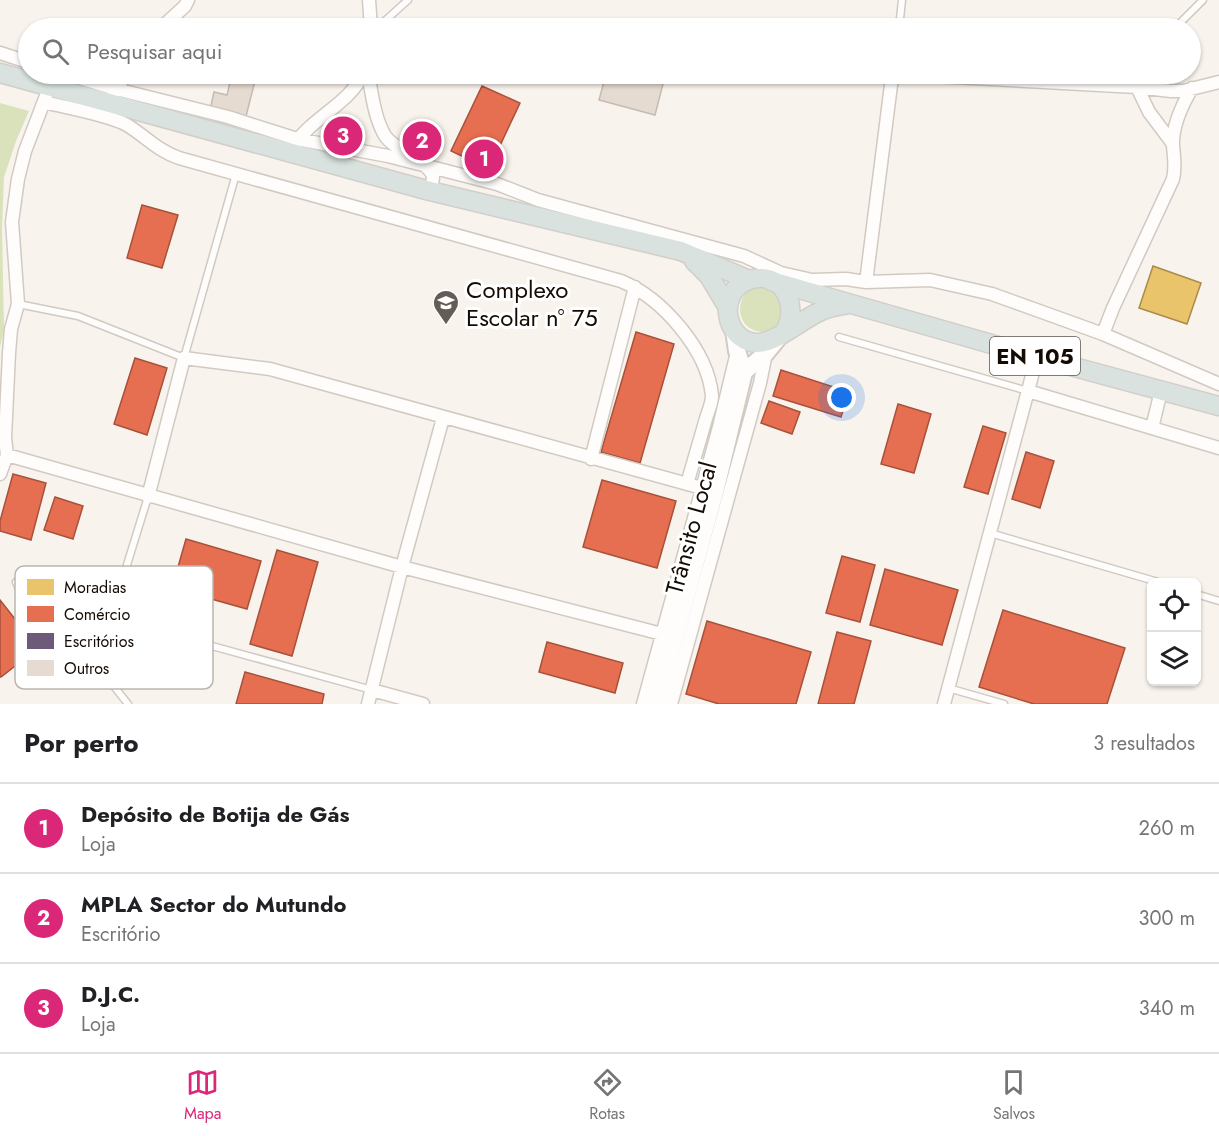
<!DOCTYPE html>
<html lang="pt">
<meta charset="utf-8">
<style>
body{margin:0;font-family:Jost,sans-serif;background:#f6f6f6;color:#202124}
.controls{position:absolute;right:18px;bottom:18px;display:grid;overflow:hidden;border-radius:9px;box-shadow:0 2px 4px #0004}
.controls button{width:54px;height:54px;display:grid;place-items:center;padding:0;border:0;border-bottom:2px solid #e0e0e0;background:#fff;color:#202124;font:30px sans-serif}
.you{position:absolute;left:842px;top:398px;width:21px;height:21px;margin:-15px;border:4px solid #fff;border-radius:50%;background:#1a73e8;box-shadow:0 0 0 9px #1a73e833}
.badge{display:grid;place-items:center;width:39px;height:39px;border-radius:50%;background:#db2777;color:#fff;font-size:20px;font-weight:700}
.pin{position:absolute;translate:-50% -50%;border:3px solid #fff;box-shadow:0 2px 6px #0006}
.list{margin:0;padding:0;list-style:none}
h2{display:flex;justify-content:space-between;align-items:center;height:78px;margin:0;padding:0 24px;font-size:26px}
h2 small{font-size:20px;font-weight:400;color:#757577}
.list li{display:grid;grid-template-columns:39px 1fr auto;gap:18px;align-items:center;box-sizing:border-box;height:90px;padding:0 24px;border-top:2px solid #e0e0e0}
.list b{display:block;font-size:22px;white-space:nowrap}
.list p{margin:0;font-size:20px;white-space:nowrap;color:#757577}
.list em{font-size:20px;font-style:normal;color:#757577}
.icon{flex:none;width:33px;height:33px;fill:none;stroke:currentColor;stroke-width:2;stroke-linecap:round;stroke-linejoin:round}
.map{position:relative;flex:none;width:1219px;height:704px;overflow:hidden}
.search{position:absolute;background:#fff;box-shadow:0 2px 4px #0004;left:18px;right:18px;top:18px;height:66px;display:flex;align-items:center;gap:15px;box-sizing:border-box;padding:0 21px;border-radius:33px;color:#757577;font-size:22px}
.sheet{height:348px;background:#fff}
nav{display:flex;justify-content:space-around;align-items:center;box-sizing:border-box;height:84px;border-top:2px solid #e0e0e0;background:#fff;font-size:16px;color:#757577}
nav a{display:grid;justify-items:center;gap:3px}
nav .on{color:#db2777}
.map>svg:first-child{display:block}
.green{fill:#d9e2ba}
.homes{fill:#e9c46a;stroke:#a98c4b;stroke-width:1.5}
.shops{fill:#e76f51;stroke:#a8513a;stroke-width:1.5}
.offices{fill:#6d597a;stroke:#524256;stroke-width:1.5}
.building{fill:#e5dbd0;stroke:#c3bbb4;stroke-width:1.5}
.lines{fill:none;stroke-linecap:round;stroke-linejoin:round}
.lane-casing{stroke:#d1cac3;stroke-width:9}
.street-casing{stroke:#d1cac3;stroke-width:15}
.secondary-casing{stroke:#d1cac3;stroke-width:20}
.primary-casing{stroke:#d2cfcb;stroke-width:21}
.lane{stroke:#fefdfc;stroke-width:6}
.street{stroke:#fefdfc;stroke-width:12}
.secondary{stroke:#fefdfc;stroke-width:16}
.primary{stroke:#d9e2de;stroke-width:18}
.labels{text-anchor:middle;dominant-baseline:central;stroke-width:6;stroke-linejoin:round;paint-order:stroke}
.shield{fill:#fff;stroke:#5a544f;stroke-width:1.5}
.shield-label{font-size:22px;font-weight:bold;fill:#140b03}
.poi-label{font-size:24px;fill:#140b03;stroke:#fff;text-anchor:start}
.street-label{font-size:24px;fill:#140b03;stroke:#fff}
.key{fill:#fff;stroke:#b8b6b3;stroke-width:1.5}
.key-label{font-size:16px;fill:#140b03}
</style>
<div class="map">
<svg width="1219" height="704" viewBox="0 0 1219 704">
<rect width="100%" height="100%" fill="#f9f3ed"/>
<path class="green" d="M0,103L29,111L16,141L4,177L2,228L4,330L0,347Z
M760,285L776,289L786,308L777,328C751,342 729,316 746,292Z"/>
<path class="homes" d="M1153,266L1201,283L1187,324L1139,308Z"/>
<path class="shops" d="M482,86L520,103L489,169L451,151Z
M336,127L353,131L349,147L332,142Z
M142,205L178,215L162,268L127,258Z
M636,332L674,344L640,463L601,452Z
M135,358L167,368L147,435L114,424Z
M781,370L849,392L841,417L773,396Z
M769,401L800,412L792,434L761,423Z
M898,404L931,414L914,473L881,464Z
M983,426L1006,433L988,494L964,487Z
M1026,452L1054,461L1040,508L1012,499Z
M13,474L46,483L31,540L0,531V521Z
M602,480L676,501L657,568L583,547Z
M55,497L83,506L73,539L44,530Z
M186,539L261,561L247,609L172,588Z
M277,550L318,562L292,656L250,644Z
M842,556L875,565L860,622L826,613Z
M885,569L958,590L942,645L870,625Z
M0,600L38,648L1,677H0Z
M1003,610L1125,648L1107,704H1034L979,687Z
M707,621L811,652L796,704H719L686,694Z
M837,632L871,641L854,704H818Z
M547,642L623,663L615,693L539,672Z
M245,672L324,694L322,704H236Z"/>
<path class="offices" d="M417,129L435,139L427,153L409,143Z"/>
<path class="building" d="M232,74L256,77L245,120L210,110L214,92L227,95Z
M606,74H655L665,76L655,115L599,100Z"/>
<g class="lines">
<defs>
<path id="lane" d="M377,28L408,0
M899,28L902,0
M1175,28L1203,0
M1137,87L1142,74
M18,304L78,316L184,358L236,174
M839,337L1028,391
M990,533L1158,582
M1196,594L1219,601
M113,610L148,497
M948,688L1004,704
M128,704L93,660L19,589L16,582L22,577L113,610L165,633L372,690"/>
<path id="street" d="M369,0L371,28
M161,28L185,6L188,0
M0,53L28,62
M66,74L116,89L228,117L297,139L388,156L497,184L538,200L744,256L781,273L812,280L846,279L866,282L930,280L992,294L1103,334L1219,384
M368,74C372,93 374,116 384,134C392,150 431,162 433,177C433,181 431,187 430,191
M897,74L1137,87L1171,91H1183L1219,82
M1137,87L1149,112L1173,144
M113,94L127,74
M44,102C67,108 106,114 127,125C145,136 158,151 179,158L621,281C662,298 708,350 712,396C712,404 707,414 705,422C699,443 693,464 687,484
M295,144C313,117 349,104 363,74
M866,282L891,85L894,74
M1103,334L1113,308L1173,179C1176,167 1174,158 1173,146C1172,126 1182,105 1192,88
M1028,391L1219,448
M1152,428L1161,391
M7,455L402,567L662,634
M591,459L635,287
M0,474L7,455L5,438L9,353L11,329L18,304L12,222L18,179L25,151L46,96
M148,497L184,358L270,369L702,488
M372,690L423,704
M368,704L402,567L443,418
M643,704L719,427L737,352
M671,704L760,383L766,353
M944,704L1037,357"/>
<path id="secondary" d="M744,372L766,353L779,337
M657,704L715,492L744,372L737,351L734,330"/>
<path id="primary" d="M0,73L430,191L681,251L749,280
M694,261L709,276L727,306
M771,281L1037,357L1219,406
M785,331C800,305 782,269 749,280C717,291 723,340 756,343C775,344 802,319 821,311C829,307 839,306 848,304"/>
</defs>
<use href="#lane" class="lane-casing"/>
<use href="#street" class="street-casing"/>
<use href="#secondary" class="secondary-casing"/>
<use href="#primary" class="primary-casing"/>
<use href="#lane" class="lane"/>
<use href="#street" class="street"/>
<use href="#secondary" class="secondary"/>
<use href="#primary" class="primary"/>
</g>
<defs>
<symbol id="school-pin" viewBox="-11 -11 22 30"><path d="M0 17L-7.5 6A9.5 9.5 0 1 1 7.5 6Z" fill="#645c55" stroke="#fff"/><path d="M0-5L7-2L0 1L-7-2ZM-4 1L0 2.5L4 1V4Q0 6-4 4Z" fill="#fff"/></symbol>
</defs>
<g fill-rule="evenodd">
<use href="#school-pin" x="431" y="288" width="30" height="40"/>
</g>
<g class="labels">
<rect class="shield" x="990" y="337" width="90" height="38" rx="4.5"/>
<g class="shield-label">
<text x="1035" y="356">EN 105</text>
</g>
<g class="poi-label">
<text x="466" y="289">Complexo<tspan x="466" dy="28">Escolar nº 75</tspan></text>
</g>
<g class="street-label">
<text transform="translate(691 528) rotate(-75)">Trânsito Local</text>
</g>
</g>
<rect x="15" y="566" width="198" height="123" rx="9" class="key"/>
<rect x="27" y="579" width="27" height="16" fill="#e9c46a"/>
<rect x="27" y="606" width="27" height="16" fill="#e76f51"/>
<rect x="27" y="633" width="27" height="16" fill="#6d597a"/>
<rect x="27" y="660" width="27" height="16" fill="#e5dbd0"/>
<g class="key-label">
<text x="64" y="593">Moradias</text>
<text x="64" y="620">Comércio</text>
<text x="64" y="647">Escritórios</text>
<text x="64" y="674">Outros</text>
</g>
</svg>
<div class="controls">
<button><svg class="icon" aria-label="locate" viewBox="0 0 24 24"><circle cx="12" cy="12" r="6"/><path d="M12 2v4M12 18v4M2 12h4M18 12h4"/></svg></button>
<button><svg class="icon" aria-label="layers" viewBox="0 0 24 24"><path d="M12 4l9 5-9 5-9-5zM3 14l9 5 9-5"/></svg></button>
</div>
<div class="you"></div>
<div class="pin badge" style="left:484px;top:159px">1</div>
<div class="pin badge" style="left:422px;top:141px">2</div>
<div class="pin badge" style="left:343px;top:136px">3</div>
<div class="search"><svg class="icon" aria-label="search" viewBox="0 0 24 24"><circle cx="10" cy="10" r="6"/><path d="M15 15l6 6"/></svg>Pesquisar aqui</div>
</div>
<section class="sheet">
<h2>Por perto<small>3 resultados</small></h2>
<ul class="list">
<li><span class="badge">1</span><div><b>Depósito de Botija de Gás</b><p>Loja</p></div><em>260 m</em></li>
<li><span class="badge">2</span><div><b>MPLA Sector do Mutundo</b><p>Escritório</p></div><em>300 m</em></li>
<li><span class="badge">3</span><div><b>D.J.C.</b><p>Loja</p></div><em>340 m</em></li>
</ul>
</section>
<nav>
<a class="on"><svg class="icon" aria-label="map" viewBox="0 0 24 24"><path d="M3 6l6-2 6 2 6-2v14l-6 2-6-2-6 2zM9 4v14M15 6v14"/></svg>Mapa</a>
<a><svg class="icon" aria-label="directions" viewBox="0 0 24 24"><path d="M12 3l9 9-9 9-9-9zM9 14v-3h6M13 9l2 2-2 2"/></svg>Rotas</a>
<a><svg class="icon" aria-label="saved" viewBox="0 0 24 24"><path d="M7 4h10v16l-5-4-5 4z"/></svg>Salvos</a>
</nav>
